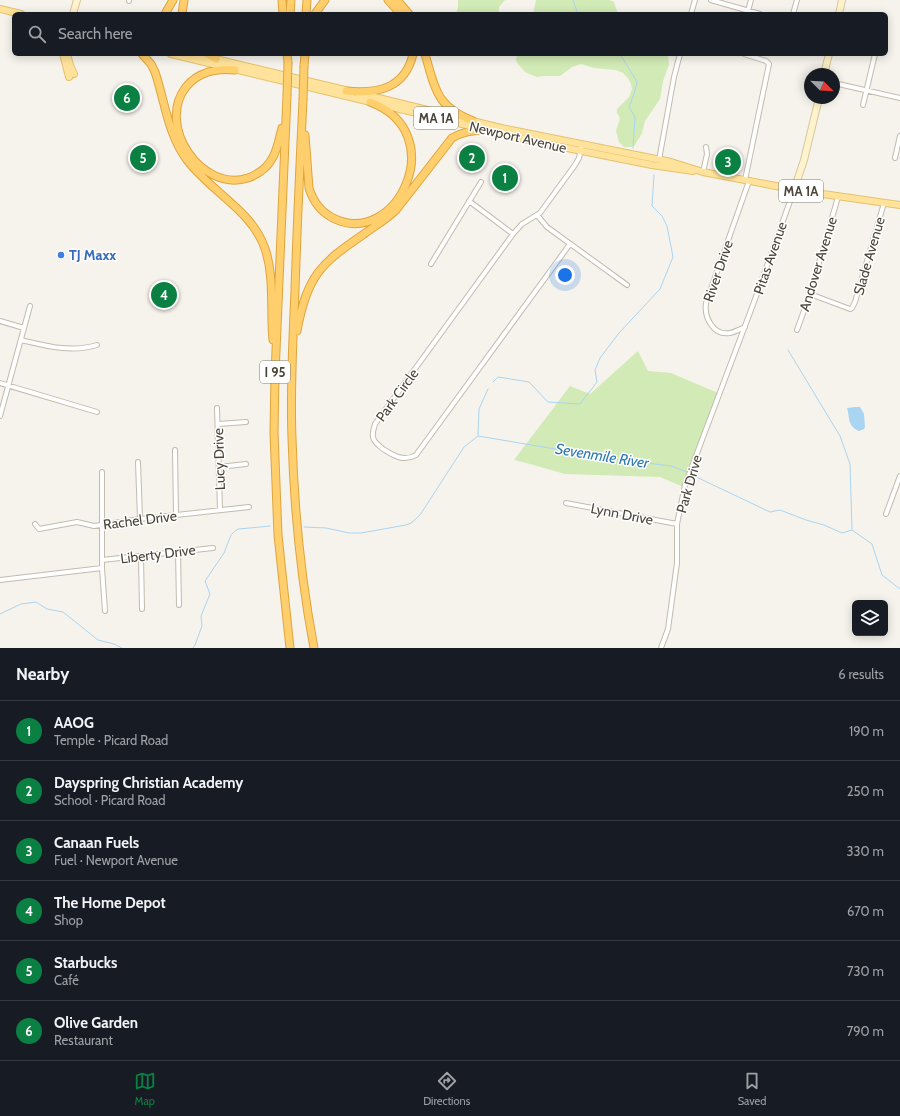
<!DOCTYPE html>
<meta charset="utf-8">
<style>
body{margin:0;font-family:Cabin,sans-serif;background:#20242c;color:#f1f3f6}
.controls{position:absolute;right:12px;bottom:12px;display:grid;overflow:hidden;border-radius:6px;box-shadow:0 2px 10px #0003}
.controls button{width:36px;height:36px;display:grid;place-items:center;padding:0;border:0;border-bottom:1px solid #363941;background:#171b24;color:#f1f3f6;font:20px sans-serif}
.compass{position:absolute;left:804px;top:68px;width:36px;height:36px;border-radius:50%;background:#171b24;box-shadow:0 2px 10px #0003;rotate:114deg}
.you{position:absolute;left:565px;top:275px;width:14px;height:14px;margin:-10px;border:3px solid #fff;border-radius:50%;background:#1a73e8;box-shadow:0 0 0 6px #1a73e833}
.badge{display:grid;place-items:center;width:26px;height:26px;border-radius:50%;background:#0b8043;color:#fff;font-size:13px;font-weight:700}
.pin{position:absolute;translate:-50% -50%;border:2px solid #fff;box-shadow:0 1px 4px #0006}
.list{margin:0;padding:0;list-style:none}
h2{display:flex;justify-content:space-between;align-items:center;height:52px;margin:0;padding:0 16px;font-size:17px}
h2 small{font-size:13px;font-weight:400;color:#9ea1a6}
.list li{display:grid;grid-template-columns:26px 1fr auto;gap:12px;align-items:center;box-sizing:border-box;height:60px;padding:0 16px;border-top:1px solid #363941}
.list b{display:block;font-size:15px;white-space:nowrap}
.list p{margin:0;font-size:13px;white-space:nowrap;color:#9ea1a6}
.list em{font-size:13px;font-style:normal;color:#9ea1a6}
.icon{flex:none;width:22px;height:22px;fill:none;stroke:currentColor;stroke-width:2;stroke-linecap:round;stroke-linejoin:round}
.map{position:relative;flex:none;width:900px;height:648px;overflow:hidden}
.search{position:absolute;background:#171b24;box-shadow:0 2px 10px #0003;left:12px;right:12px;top:12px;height:44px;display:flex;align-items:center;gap:10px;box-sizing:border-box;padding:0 14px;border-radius:6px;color:#9ea1a6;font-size:15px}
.sheet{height:412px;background:#171b24}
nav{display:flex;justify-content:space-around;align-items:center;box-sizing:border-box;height:56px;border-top:1px solid #363941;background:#171b24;font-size:11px;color:#9ea1a6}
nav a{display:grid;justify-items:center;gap:2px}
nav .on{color:#0b8043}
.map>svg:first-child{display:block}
.green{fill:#d2eab5}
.water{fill:#a9d4f2}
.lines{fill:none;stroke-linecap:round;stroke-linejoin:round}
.stream{stroke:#a9d4f2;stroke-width:1}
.street-casing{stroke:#c2bbae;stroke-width:6}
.secondary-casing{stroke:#d6c79b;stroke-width:8}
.primary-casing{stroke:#e6c16a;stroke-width:8}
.highway-casing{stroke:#e0a43c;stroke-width:9}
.street{stroke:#fff;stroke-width:4}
.secondary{stroke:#fff3cd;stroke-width:6}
.primary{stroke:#ffe39c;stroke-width:6}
.highway{stroke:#ffcf6e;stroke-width:7}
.highway-bridge-casing{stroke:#e0a43c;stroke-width:9;stroke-linecap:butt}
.highway-bridge{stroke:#ffcf6e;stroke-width:7}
.shop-dot{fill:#3f7fe0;stroke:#fff;stroke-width:1.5}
.labels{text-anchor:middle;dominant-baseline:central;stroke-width:3;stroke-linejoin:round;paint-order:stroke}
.shield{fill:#fff;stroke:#817c74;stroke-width:1}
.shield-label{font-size:13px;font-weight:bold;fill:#4b4439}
.street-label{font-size:14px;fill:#4b4439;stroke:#fff}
.shop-label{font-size:14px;font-weight:bold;fill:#366cbe;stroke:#fff;text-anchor:start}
.water-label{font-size:15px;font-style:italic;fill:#2e7ab2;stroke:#fff}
</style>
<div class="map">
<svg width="900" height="648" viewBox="0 0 900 648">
<rect width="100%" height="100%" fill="#f6f3ec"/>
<path class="green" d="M458,0H505L499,7V14H456L458,7Z
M536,0H609L614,2L618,14H533Z
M518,54H668L669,65L663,81L660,99L645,121L642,133L635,145L631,147H624L619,142L616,131L620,118L617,113V109L629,97L632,89L631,84L628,78L623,73L616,70L594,68L581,64L572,67L560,76H544L537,77L525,72L517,63L516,59Z
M638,351L648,371L671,373L718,393L688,469L686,488L660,477L565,474L530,464L514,460L570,386L590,394Z"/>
<path class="water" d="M855,407H860L864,414L865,427L864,429L859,431C847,426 850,417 847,408Z"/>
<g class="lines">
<path class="stream" d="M573,0L578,14
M620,54L637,82L634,94L629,107L635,117L633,148
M788,350L840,436L850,464L852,529
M493,382L498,377L529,382L548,402L580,404L597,382L595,370L600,358L619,333L660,289L673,257L667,226L662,216L652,206L654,175
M478,435L479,409L488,389
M690,474L770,512L780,510L806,520L824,525L842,533L852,530L872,544L882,575L900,589
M304,527L326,528L349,533H361L406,525L411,523L420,515L464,447L478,436L615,459L671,466L687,472
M0,614L21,604L36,602L47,609L63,612L98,640L114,644L122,648
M193,648L195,645L202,626L201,616L210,594L205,581L224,553L231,535L234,532L238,529L250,528L270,526"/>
<defs>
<path id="street" d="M711,0L760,14
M129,1V0
M748,11L751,0
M691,14L695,0
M793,14L797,0
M744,54L766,61L769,64L745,180
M834,83L900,98
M863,105L875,54
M895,158L900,136
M659,160L674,77L680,54
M703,172L707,154L706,147
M469,201L513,234
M537,215L547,227L627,285
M570,244L416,455C404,462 394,456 383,449C379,445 374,443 373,437C372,432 374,429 375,424L513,234L522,224L540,213L575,165L579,158L582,144
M431,264L481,182
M810,294L850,309L852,308L855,302L884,203
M0,321L24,328
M745,327C740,329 735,332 730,333C713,336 704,317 706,303L749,181
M797,330L810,294L838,197
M21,340C47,346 71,353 97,345
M0,383L97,412
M217,408L220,510
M0,416L30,306
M218,424L246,422
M175,450L176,515
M138,462L140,519
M219,467L246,464
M102,472V568L105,611
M566,503L677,524
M886,514L900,476
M35,524L39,529L77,522L94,526L140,519L249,507
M178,552L179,605
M141,557L142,609
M102,560L213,548
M0,580L102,568
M661,648L668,629L677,563V524L685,485L754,302L794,190"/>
<path id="secondary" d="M73,14L77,0
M839,14L842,0
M824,74L829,54
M794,190L804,160L819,98"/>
<path id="primary" d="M0,9L21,14
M63,54L69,77
M67,54L70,65L74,74
M171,54L532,141L652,165L693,171
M195,54L349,91
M358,93L501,128L671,162L703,172L802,191L900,205"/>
<path id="highway" d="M282,0L283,14
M388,0L401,14
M397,0L409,14
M165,14L173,0
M182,14L184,0
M290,14L291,0
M306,14L307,0
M315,14L325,0
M142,54L151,64L155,72C165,102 168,135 187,160C210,191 250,209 264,246C275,274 270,310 273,340
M207,54L216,59
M287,54L288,62
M425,54C435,88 436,107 473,121
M304,66L305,54
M235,70C217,68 198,72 186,87C156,125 201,193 248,178C259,174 268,167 273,157C278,148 279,138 282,128
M346,91C377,94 405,89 413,54
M287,96L275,374L274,433L278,535L290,648
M303,100C300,163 297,226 295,290C293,339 290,389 292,438C294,508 301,579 314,648
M305,135L309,188C313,201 321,212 333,218C396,250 453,133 370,102
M297,331C307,276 320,264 364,234C375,226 387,219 396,210L452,138C463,131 475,130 487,130"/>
</defs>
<use href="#street" class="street-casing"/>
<use href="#secondary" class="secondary-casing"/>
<use href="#primary" class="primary-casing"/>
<use href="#highway" class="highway-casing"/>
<use href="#street" class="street"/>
<use href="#secondary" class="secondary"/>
<use href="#primary" class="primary"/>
<use href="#highway" class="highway"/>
<defs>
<path id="highway-bridge" d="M287,96L288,62
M303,100L304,66"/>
</defs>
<use href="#highway-bridge" class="highway-bridge-casing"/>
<use href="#highway-bridge" class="highway-bridge"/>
</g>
<circle class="shop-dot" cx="61" cy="255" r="4"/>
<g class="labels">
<g class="shield">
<rect x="414" y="107" width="44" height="22" rx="3"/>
<rect x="779" y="180" width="44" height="22" rx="3"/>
<rect x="260" y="361" width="30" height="22" rx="3"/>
</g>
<g class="shield-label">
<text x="436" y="118">MA 1A</text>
<text x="801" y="191">MA 1A</text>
<text x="275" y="372">I 95</text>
</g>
<g class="street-label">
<text transform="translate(518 137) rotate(13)">Newport Avenue</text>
<text transform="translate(869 256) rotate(-74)">Slade Avenue</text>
<text transform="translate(770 258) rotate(-71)">Pitas Avenue</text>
<text transform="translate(818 264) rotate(-73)">Andover Avenue</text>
<text transform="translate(718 271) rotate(-71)">River Drive</text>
<text transform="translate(397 395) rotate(-54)">Park Circle</text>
<text transform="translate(219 459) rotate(-92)">Lucy Drive</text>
<text transform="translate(689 484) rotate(-74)">Park Drive</text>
<text transform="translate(622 514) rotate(11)">Lynn Drive</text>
<text transform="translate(140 520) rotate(-7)">Rachel Drive</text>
<text transform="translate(158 554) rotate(-7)">Liberty Drive</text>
</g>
<g class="shop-label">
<text x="69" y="255">TJ Maxx</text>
</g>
<g class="water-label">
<text transform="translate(602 456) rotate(9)">Sevenmile River</text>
</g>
</g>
</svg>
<div class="controls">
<button><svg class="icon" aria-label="layers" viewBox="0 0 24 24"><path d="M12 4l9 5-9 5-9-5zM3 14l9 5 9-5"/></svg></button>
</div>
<svg class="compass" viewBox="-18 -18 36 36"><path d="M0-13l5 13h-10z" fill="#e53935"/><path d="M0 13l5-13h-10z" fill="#9ea1a6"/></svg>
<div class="you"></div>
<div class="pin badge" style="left:505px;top:178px">1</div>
<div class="pin badge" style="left:472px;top:158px">2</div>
<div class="pin badge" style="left:728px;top:162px">3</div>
<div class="pin badge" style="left:164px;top:295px">4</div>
<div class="pin badge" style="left:143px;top:158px">5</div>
<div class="pin badge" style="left:127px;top:98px">6</div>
<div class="search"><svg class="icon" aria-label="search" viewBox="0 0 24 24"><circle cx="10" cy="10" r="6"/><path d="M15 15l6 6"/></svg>Search here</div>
</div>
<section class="sheet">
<h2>Nearby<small>6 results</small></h2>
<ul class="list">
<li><span class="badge">1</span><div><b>AAOG</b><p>Temple · Picard Road</p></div><em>190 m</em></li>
<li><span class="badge">2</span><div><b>Dayspring Christian Academy</b><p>School · Picard Road</p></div><em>250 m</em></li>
<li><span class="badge">3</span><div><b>Canaan Fuels</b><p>Fuel · Newport Avenue</p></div><em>330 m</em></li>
<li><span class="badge">4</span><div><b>The Home Depot</b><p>Shop</p></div><em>670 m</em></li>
<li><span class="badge">5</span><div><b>Starbucks</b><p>Café</p></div><em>730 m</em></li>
<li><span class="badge">6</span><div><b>Olive Garden</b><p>Restaurant</p></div><em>790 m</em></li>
</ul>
</section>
<nav>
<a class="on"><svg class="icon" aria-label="map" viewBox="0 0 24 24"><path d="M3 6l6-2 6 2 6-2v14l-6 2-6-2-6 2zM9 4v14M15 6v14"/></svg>Map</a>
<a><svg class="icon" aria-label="directions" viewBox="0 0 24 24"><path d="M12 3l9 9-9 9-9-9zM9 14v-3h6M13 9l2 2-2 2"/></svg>Directions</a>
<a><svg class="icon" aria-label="saved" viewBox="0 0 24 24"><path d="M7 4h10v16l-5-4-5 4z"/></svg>Saved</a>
</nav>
